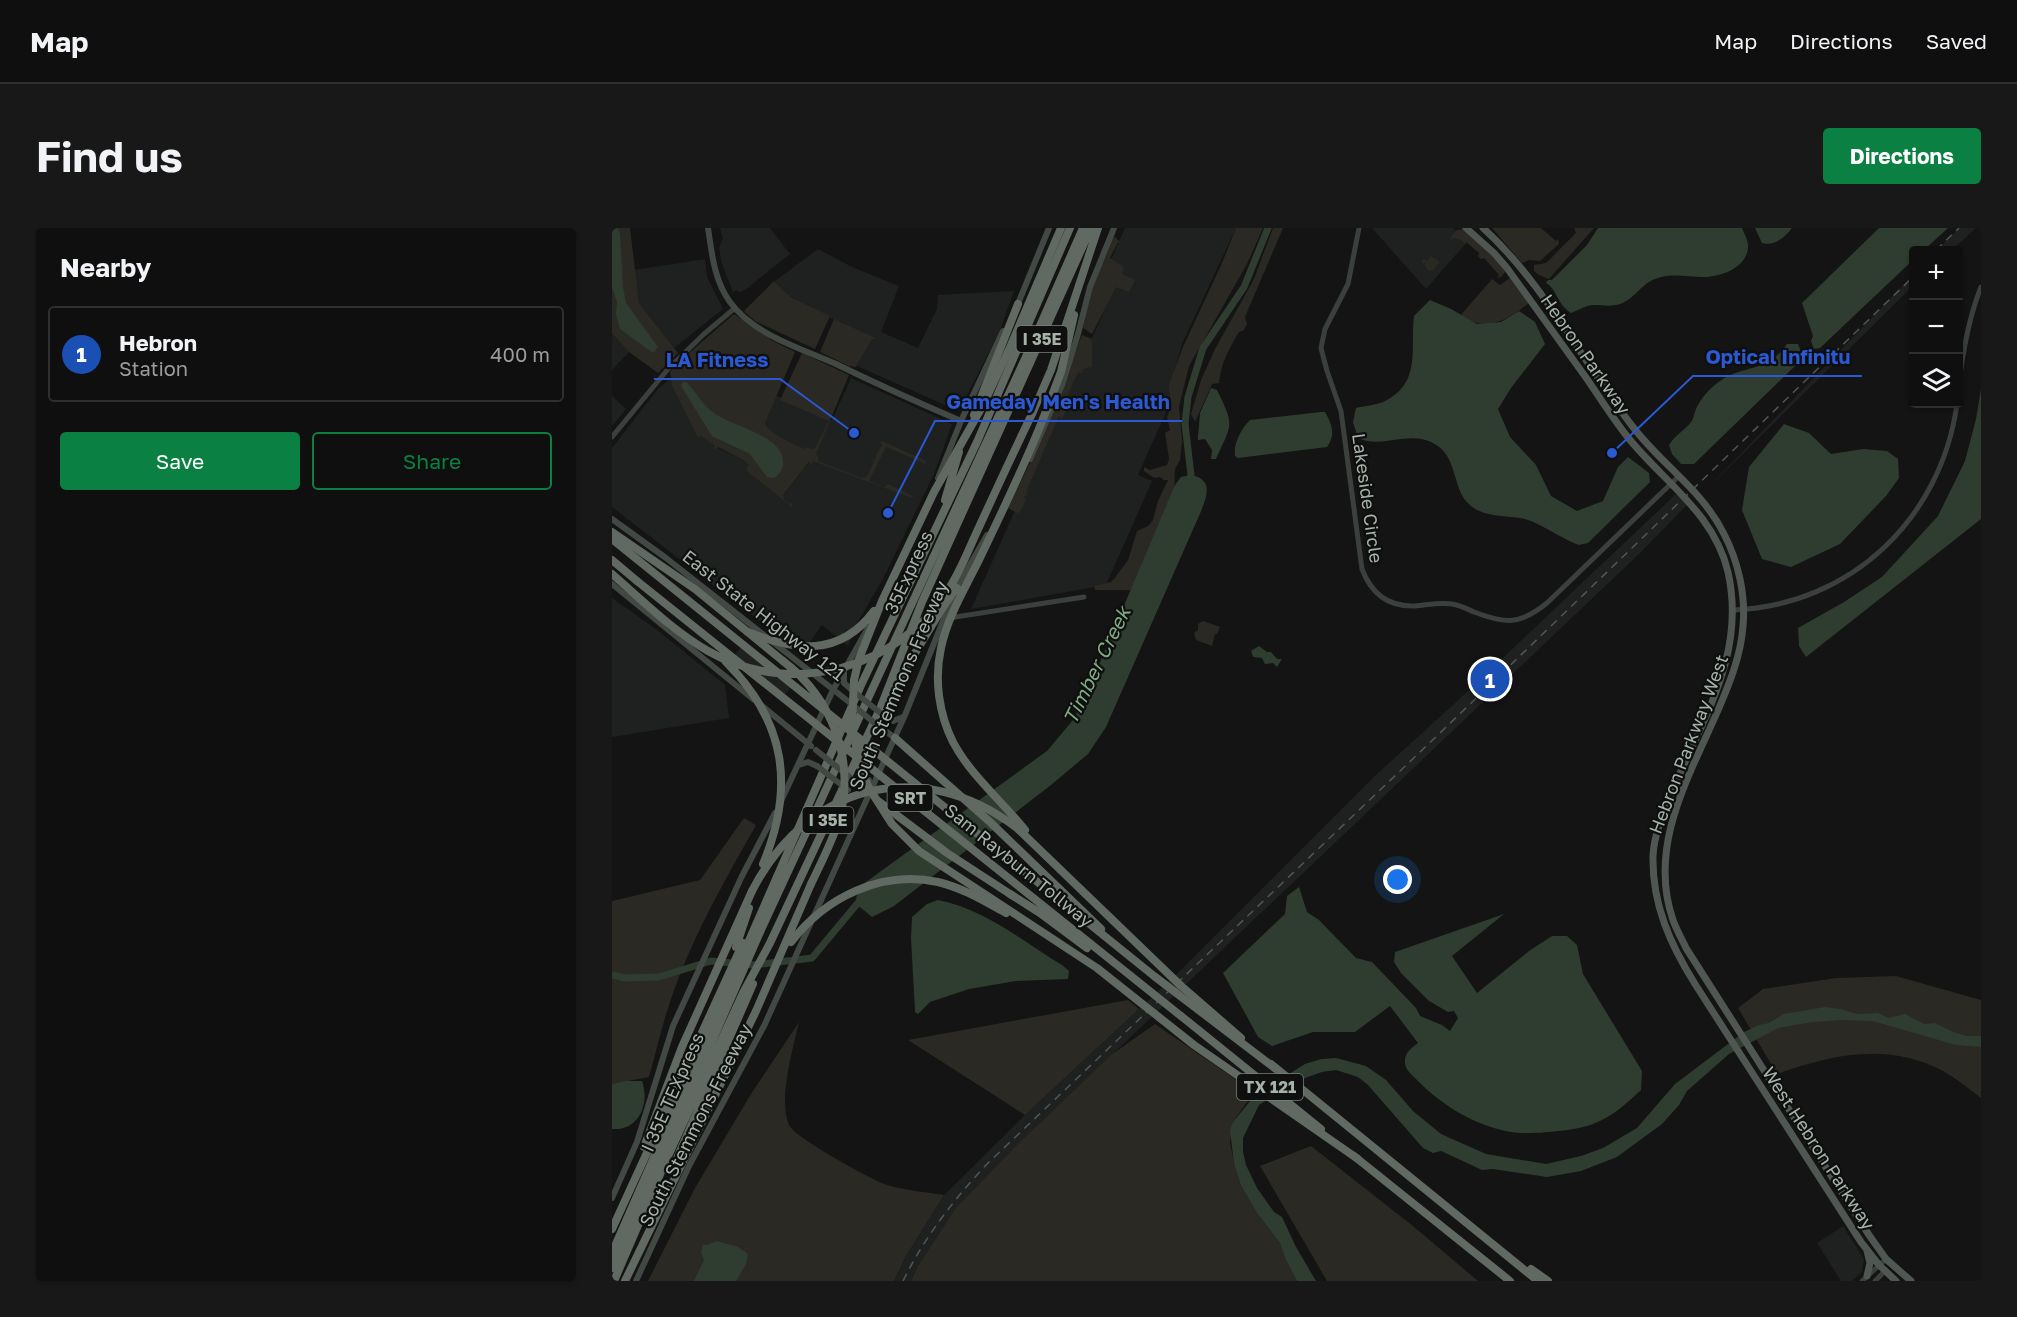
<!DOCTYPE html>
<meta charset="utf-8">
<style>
body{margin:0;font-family:"Golos Text",sans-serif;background:#171817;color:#f1f3f6}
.controls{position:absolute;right:18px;top:18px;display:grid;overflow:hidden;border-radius:6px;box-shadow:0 2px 4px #0004}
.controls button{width:54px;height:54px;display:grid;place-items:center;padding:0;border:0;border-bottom:2px solid #2e2f2e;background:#0e0f0e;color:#f1f3f6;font:30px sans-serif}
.you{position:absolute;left:786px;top:652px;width:21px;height:21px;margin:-15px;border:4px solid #fff;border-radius:50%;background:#1a73e8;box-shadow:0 0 0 9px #1a73e833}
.badge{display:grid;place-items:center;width:39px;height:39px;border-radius:50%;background:#0b8043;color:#fff;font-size:20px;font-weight:700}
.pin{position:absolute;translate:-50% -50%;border:3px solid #fff;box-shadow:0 2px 6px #0006}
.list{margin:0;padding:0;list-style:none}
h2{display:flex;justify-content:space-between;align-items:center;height:78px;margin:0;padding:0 24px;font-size:26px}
h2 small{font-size:20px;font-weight:400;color:#9b9c9e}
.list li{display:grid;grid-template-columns:39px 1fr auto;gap:18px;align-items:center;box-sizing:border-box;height:96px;margin:0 12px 12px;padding:0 12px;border:2px solid #2e2f2e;border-radius:6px}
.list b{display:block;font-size:22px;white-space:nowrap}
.list p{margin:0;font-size:20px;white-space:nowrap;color:#9b9c9e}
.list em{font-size:20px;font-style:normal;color:#9b9c9e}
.actions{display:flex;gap:12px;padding:18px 24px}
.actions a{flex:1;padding:14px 0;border:2px solid #0b8043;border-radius:6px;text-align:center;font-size:21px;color:#0b8043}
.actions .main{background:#0b8043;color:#fff}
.icon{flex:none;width:33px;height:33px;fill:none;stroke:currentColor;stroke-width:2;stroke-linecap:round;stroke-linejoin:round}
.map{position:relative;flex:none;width:1369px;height:1053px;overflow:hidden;border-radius:6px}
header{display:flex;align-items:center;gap:36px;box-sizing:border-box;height:84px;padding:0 30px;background:#0e0f0e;border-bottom:2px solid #2e2f2e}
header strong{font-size:28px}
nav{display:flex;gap:33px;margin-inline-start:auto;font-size:21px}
.intro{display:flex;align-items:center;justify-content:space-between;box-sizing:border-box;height:144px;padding:0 36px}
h1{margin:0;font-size:42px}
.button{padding:15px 27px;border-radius:6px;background:#0b8043;color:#fff;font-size:21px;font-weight:700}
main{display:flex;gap:36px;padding:0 36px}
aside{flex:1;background:#0e0f0e;border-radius:6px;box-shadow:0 2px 4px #0004}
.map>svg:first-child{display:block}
.built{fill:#1f2120}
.green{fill:#2b2923}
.water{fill:#2f3d30}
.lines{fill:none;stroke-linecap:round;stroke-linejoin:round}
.river{stroke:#2f3d30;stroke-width:7}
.tertiary{stroke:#3b403d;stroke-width:5}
.secondary{stroke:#424844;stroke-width:6}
.primary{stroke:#505753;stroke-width:7}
.motorway{stroke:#616963;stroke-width:8}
.rail{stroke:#505753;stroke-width:1.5;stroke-dasharray:8 6;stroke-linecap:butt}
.secondary-bridge{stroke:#424844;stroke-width:6}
.motorway-bridge{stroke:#616963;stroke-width:8}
.labels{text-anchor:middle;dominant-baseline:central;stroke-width:4.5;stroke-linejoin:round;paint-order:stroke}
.shield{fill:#0e0f0e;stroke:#78827a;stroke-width:1.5}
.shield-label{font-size:16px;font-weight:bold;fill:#a6b3a9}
.street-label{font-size:18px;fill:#a6b3a9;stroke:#0e0f0e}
.water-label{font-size:20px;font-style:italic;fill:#80ab82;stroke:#0e0f0e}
.leader{fill:none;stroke:#2b58d3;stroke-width:2}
.callout-dot{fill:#2b58d3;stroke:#0e0f0e;stroke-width:2}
.callout-label{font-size:20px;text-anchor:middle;font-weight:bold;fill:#2b58d3;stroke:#0e0f0e;stroke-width:4.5;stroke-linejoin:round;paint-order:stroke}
</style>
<header>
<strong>Map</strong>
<nav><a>Map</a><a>Directions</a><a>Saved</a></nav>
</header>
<div class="intro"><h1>Find us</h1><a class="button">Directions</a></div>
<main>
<aside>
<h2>Nearby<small></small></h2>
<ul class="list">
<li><span class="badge" style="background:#1a4fb4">1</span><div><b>Hebron</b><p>Station</p></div><em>400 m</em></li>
</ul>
<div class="actions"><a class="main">Save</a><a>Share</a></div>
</aside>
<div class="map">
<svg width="1369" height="1053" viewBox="0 0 1369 1053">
<rect width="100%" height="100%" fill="#131413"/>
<path class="built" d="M108,0H158L178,26L134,61L128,64L124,62L121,64L110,36L107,20L111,10Z
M513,0H624L570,116L559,154V173L526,247L540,253L494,357L359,381L509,45L496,38Z
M760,0H841L856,13L814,61Z
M1347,0H1364L1340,22H1325Z
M206,21L240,39L287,58L269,104L306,120L325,81L326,67L402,63L387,105L349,179L342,181L245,138L258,112L261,111L178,70L165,56L163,53Z
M93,31L95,49L111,81L62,120L27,75L22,42Z
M1301,47V58L1092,264Z
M0,106L17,124L0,142Z
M60,149L90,208L106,220L131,232L171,267L199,232L202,233L204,227L148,201L163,167L220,192L239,150L340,196L323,244L271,351L245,395L236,418L210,397L191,424L185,422L0,279V220L46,161Z
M0,168L14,181L0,198Z
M1064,266L1076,276L1028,325L468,857L316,1025L306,1038L299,1053H282L294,1028L332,967L413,887L568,743L767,544L842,476Z
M0,370L44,401L113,457L117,490L0,509Z
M132,415L183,454L169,472L118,433Z
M1231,998L1252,1031L1250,1044L1240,1053H1229L1205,1015Z"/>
<path class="green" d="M0,0H18L27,75L66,125L46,145L17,124L0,106Z
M624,0H651L635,36L577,138L567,179L570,213L568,232L563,241L562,264L520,362H483L482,358L499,354L502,351L516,332L525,303L536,298L541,292L546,273L556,252H552L548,249L542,250L532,243V239L538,242L555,237L557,231L553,205L558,202L555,189L559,178L557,156L571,119L610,35Z
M661,0H671L633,89L635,96L632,102L627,104C617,121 609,135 607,155L600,156L583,194L579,186L589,152L603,121L642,51Z
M880,0H929L944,13L946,11L947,16L928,33L917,32L910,35Z
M962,0H982L937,51L927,47L922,43V37L934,35L964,5Z
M851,1L873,20L894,43L889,49L885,50L887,47L872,30L869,31L866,28L867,25L854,14L852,16L849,12L842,10L839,12V9L845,2Z
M503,9L509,15L506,14L498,30L512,39L510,46L523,52L517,64L504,59L480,106L471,100L478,66L501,10Z
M819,28L828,34L821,42L817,43L812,37L814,34L811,36L810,33L812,31L815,33Z
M898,50L917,75C893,93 877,104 848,88L880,51L888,57Z
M162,53L178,69L218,88L203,121L143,93L132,83Z
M121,87H124L159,112L183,124L153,195C156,205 181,216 192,221L194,219L199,221L203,220L217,193L168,172L190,125L237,147L204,226L206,228V231L207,230L206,233L250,250L255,248L262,234L259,231L262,232L270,216L267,214L270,213L314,233L313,239L312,235L274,219L257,253L273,259L276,256L301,268L300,270L201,233L200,236L197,234L171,267L172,272L178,276L180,274V279L135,243L134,240L137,237L131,232L106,219L102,222L103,218L89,208L86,210L60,157L58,144L69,132Z
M222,91L263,110L259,112L244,139L237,138L208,124Z
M470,107L480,111V139L471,141L470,145L466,144L454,171L458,173L450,192L447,188L414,264L415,266L412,270L414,272L408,284L405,285L396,280L424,222Z
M591,393L608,399L605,406H603L600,418L584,412L582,405L586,402V396Z
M132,590L144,597C112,654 79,711 58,774C50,798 44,824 37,849L0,856V673L88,652Z
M1284,748L1369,772V870C1357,861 1344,850 1331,843C1276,814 1221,826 1165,846L1126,780L1151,761L1224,750Z
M516,772L527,781L413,887L296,812Z
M187,794C181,821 166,872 177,897C182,909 255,949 270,955C287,962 314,964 332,967L294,1028L282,1053H36L83,960L139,866Z
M543,796L642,864L621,894L618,914L622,936L629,958L645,985L668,1015L673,1030L685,1053H299L306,1038L344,980L404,918L499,827Z
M699,918L801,998L866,1053H715L648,938Z"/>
<path class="water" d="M0,0H6L8,6L11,59L14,75L46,119L41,125L8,101L4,86L5,74L0,60Z
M986,0H1130C1132,5 1136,12 1136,17C1137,39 1109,49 1092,49C1076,49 1061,45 1046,50C1030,54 1023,71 1008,76C999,79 990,77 980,77C973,78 966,82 959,85C944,75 945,61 934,55L936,52H940L975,17Z
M1143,0H1180C1173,10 1162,18 1150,15Z
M1267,0H1336L1312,22H1302L1301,32L1208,120L1202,121L1199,113L1201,108L1190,75Z
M818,72L839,81L865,96L889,94L907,83L923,94L933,116L899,160L886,181L898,209L924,237L939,268L965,283L991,273L1006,239L1016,229L1037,245L1038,254L976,315L967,317C950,311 928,295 913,291C895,287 874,290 859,278C838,261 848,227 819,214C795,203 769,221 746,210L741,194L744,180C752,178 763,177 771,174C810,156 798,122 802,88Z
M1175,116H1186L1190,126L1184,137L1082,236H1069L1060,226L1057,217C1063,207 1072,203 1079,194C1082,190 1082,186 1084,181C1088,171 1099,159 1108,153C1133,136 1154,146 1175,116Z
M71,154H74C84,163 90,177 102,185C119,198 173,208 171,235C171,241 168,246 162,250L155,249L138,226L100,208L69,158Z
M599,160L605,162C623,199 620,195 604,231H599L600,222L593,211L586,212V209L588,185Z
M1369,161V291L1194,429L1187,418L1186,400L1232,374L1270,349L1326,288L1353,233L1364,191Z
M709,184H713C720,197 724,206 715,219L626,230L623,228C621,216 629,201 638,192Z
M1172,196L1197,205L1219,226L1251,221L1275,223L1286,231L1287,250L1274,268L1228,316L1179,339L1150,331L1130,282L1137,239Z
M579,247C600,251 596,265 590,281L494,499L476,526L439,557L282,678L260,689L243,675L247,659L435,523L461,492L475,465L563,257L569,249Z
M647,418L655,424H659L665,431H670L665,439L661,435L653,436L650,430L641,429L639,423Z
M687,659L695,684L707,692L744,730L760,734L804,780L808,788L830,797L838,803L846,790L842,783L836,784L817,773L789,745L782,734L783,724L892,686L840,728L865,765L917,723L940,708H955L965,717L971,746L1030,843L1029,862C1014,876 1000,889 981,896C963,903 918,907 899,904C863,898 829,877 804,851C799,846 792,841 793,832C793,824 801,819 806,815L778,778L743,804H701L660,818L646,809L611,745L673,686L675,668Z
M326,672C372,681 411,713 450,737L457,743L456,751L404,753L357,761L318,774L306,786L303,784L299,710L300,689L315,676Z
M1213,779L1228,781L1245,786L1266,785L1276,790L1293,786L1312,796L1323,795L1341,804L1354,808H1369V819L1344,817L1261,793L1230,792L1201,794L1166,800L1117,826L1075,863L1067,877L1050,896L1005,929L969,943L935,949L881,941L870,942L829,923L821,925L811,920L756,857L746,849L724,842L710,844L693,850L672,860L647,877L631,910V924L634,937L645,960L662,984L670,989L684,1019L704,1053H685L673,1030L668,1015L645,985L629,958L622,936L618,902L621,894L643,867L693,836L709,831L724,830L754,838L774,852L801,883L829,906L874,926L934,936L969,928L991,920L1025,900L1063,856L1132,804L1147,797L1157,795L1172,786Z
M13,853H30C38,876 27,903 0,901V856Z
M105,1013L126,1019L136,1026L134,1036L124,1053H82L92,1032L89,1025L91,1016L95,1017Z"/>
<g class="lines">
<path class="river" d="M576,256L579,247L573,196L576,169L591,120L632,59L656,0
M0,747L13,750L47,749L99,733L141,737L200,730L245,676L253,675"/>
<path class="tertiary" d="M747,0L736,56L713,101L709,120L715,143L729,183L750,341C759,365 776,379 803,378C815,377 828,374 840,376C848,377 855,381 862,384C893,396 908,397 935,375L1067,248
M1346,161C1351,125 1356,92 1369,59
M0,209L56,141L92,106L123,80
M1122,382C1239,377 1329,291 1345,176
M337,390L472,369
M1250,1053L1274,1031
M1263,1053L1274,1042"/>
<path class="secondary" d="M96,0C100,26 102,52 118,74C142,107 188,120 224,136C265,156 307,175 349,193
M405,78L437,0
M418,231L450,157L466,106L478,59L502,0
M326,250L349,193L391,103
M0,291L54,330L237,474
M0,356L141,471
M344,361L375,307
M232,445V455L241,463
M149,477L199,518
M271,487L281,493L291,489
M265,497L283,510
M187,537L196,534L205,538
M240,551L248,554L257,552
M169,573L221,462L256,400
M0,970L25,914L61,798L130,648L163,585
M24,1053L77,938L152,798L293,487L340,371"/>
<path class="primary" d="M854,0L882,25L895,40C922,77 948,114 975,151C988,170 1000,189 1014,207C1049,252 1102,284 1116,344C1134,425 1093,486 1062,559C1053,581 1042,605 1041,628C1040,676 1058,716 1083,756L1249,1014L1267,1037L1284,1053
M871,0C933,56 970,134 1021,199C1049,236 1091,263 1112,306C1126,333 1134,367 1131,398C1129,427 1118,454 1107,480C1078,547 1035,617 1061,692C1064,701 1070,711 1074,720L1257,1007L1274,1031L1299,1053
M1255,1023L1258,1035L1255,1048"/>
<path class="motorway" d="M396,124L449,0
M420,186L439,142L486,0
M362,187L406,76
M431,191L449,144L462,87
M333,272L347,224
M0,304L83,361L171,433
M0,332L25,353
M277,468L331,379L345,360
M283,510L378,594L489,701
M266,573L335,625L398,666
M124,719L137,680
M568,757L629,810
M569,788L709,901
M659,836L926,1053
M32,919L70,819L140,663
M742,928L898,1053
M62,937L141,756
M0,1001L131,715
M0,1025L250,455L365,214L458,0
M0,1040L149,702L424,107L471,0
M919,1041L936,1053
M2,1053L56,928L131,765L158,715L268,481L310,374L479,0
M13,1053L144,783L199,656"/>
<path class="rail" d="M1324,22L1347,0
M291,1053C312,1010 342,971 375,936L828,505L1302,48"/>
<path class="secondary-bridge" d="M241,463L271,487
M237,474L265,497
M204,522L240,551
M205,538L236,562"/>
<path class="motorway-bridge" d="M396,124L371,177L322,264L270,373L247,431L242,452L240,498L248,539L257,560L280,596L307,623L485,740L582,817L746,931
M0,311L542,748L664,841
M0,346C30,372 61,403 96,423C180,471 288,441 338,359C350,340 358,318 368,297C385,260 402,223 420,186
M25,353L569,788
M136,404C183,423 228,429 262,383
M171,433C220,470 244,532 227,592C220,614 209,635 199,656
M114,434C174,494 183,559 151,636
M413,602C390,573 359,548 341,514C327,486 322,452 329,420C335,390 353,360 367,332C389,286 412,239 431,191
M140,663C195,556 308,526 405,600L568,757
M398,666L428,685L475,720
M179,714C214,669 269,642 326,654C351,660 372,673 394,685"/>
</g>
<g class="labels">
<g class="shield">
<rect x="404.5" y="98" width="51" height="26" rx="4.5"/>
<rect x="275.5" y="557" width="45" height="26" rx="4.5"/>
<rect x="190.5" y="579" width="51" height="26" rx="4.5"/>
<rect x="625" y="846" width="66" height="26" rx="4.5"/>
</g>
<g class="shield-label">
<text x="430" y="111">I 35E</text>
<text x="298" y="570">SRT</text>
<text x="216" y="592">I 35E</text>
<text x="658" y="859">TX 121</text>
</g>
<g class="street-label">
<text transform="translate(974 126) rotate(55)">Hebron Parkway</text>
<text transform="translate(756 270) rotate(82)">Lakeside Circle</text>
<text transform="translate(296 344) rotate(-65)">35Express</text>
<text transform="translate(152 387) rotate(38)">East State Highway 121</text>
<text transform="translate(286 457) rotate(-67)">South Stemmons Freeway</text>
<text transform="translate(1076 516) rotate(-69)">Hebron Parkway West</text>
<text transform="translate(407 637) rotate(39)">Sam Rayburn Tollway</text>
<text transform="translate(60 864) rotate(-66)">I 35E TEXpress</text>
<text transform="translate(83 897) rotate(-63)">South Stemmons Freeway</text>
<text transform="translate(1207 920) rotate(57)">West Hebron Parkway</text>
</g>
<g class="water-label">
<text transform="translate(484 437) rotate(-64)">Timber Creek</text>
</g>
</g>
<path class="leader" d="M1000 225L1081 148H1250M242 205L168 151H42M276 285L323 193H570"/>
<g class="callout-dot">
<circle cx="1000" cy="225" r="6"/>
<circle cx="242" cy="205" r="6"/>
<circle cx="276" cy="285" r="6"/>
</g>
<g class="callout-label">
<text x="1166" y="136">Optical Infinitu</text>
<text x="105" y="139">LA Fitness</text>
<text x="446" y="181">Gameday Men's Health</text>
</g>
</svg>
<div class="controls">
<button>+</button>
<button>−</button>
<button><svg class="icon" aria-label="layers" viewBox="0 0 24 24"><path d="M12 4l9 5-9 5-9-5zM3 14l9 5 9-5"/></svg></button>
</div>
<div class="you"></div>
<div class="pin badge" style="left:878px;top:451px;background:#1a4fb4">1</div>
</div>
</main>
